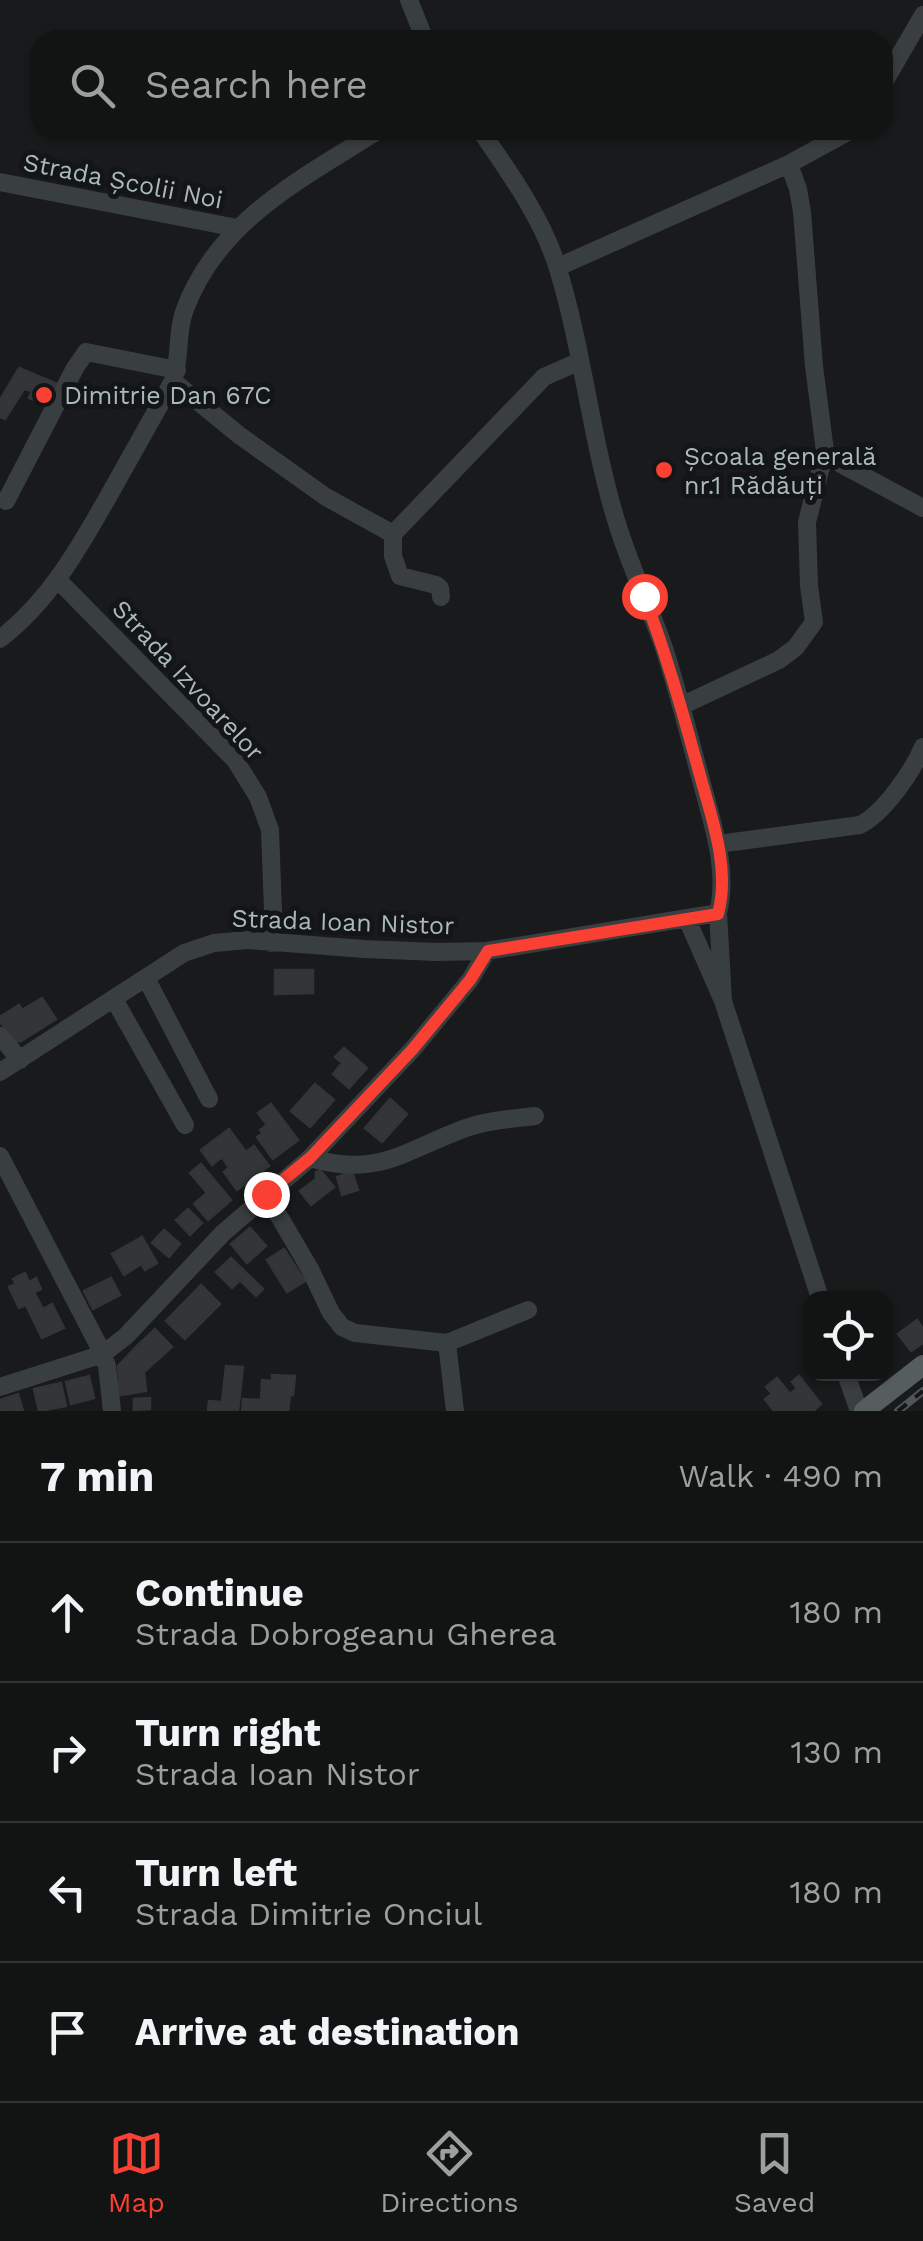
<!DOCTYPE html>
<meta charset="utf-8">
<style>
body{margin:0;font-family:"Work Sans",sans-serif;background:#1f2122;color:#f1f3f6}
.controls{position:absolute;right:30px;bottom:30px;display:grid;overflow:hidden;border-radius:20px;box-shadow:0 2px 8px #0004}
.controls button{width:90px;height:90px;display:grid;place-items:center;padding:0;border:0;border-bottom:2px solid #313334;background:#121414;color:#f1f3f6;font:50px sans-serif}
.stop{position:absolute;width:30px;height:30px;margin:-22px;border:8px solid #fa4032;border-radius:50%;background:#fff}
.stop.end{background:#fa4032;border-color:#fff;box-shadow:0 2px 10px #0008}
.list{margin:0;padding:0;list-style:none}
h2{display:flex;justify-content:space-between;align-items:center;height:130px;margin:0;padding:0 40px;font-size:42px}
h2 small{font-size:32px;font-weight:400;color:#9c9ea0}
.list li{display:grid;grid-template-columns:65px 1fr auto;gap:30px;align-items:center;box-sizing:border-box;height:140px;padding:0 40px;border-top:2px solid #313334}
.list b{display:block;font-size:38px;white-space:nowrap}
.list p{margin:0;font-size:32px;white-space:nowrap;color:#9c9ea0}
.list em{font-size:32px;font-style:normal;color:#9c9ea0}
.icon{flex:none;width:55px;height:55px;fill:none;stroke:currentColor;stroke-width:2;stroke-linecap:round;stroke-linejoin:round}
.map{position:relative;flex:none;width:923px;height:1411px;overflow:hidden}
.search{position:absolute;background:#121414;box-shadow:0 2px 8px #0004;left:30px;right:30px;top:30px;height:110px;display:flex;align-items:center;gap:25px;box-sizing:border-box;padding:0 35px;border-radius:30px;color:#9c9ea0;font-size:38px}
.sheet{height:690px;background:#121414}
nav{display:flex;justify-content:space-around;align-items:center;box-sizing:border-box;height:140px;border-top:2px solid #313334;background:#121414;font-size:28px;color:#9c9ea0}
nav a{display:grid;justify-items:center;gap:5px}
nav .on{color:#fa4032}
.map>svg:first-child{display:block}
.building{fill:#333537;stroke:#323537;stroke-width:2.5}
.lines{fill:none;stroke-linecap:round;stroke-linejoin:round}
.minor{stroke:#393e40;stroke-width:18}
.major{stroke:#555d5f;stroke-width:20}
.rail-casing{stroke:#4e5657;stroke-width:8}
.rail{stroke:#131516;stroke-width:4;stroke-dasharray:11;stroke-linecap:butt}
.route{stroke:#fa4032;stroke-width:12}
.poi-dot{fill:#fa4032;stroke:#131516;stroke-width:4}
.labels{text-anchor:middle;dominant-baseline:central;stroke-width:10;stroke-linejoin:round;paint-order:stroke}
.street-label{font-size:25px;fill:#aab9bb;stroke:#131516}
.poi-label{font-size:25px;fill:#aab9bb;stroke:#131516;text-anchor:start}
</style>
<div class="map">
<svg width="923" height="1411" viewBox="0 0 923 1411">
<rect width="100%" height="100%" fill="#181a1b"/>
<path class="building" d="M19,368L62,386L53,406L29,398L32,391L24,389L5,419L0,417V400Z
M275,970H313V993L275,994Z
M42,998L56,1019L21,1041L15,1042L0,1022V1017L19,1005L22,1010Z
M344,1048L367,1068L349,1088L333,1074L342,1063L335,1057Z
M315,1084L334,1100L310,1127L291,1111Z
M390,1099L407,1114L382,1142L365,1128Z
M271,1104L298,1140L273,1159L257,1137L263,1133L260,1130L267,1125L258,1113Z
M229,1129L246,1152L254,1146L269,1166L237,1190L224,1172L229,1168L222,1157L212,1165L201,1150Z
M201,1164L231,1200L208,1220L194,1204L207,1193L190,1173Z
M321,1171L334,1187L311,1205L300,1191L316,1179V1172Z
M352,1172L358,1190L342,1195L337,1177Z
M188,1209L202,1223L190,1235L176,1220Z
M250,1228L266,1246L247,1263L231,1244Z
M164,1230L180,1244L169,1257L152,1243Z
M142,1237L157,1263L145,1270L141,1264L124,1275L112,1254Z
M284,1249L305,1281L287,1292L267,1260Z
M231,1258L263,1289L256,1296L240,1280L232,1288L216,1272Z
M25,1273L29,1282L36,1278L41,1289L34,1292L43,1309L52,1304L64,1328L42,1338L26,1305L19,1308L9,1287L16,1284L13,1279Z
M111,1278L120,1295L93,1309L84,1291Z
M201,1285L220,1304L185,1339L166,1321Z
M917,1320L923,1329V1343L911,1351L898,1334Z
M155,1329L172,1347L154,1363L138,1345Z
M138,1345L154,1363L144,1372L146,1391L120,1395L118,1366Z
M226,1366L243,1367L238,1411H208L209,1401L222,1402Z
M272,1375L295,1376L293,1395H290L288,1411H242L243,1399L261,1400L262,1380L272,1381Z
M89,1376L94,1398L71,1404L66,1382Z
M799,1376L821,1404L813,1411H774L765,1399L772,1394L766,1387L777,1378L790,1394L797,1388L792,1382Z
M61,1383L66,1406L39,1411L34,1389Z
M18,1394L23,1411H0V1400Z
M150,1398V1409L134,1410V1399Z"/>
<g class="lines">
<path class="minor" d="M409,0L425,40
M883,84L923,15
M480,130C509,172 543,219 558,269C583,351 591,438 616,520C629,564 649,605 664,648C678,691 689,736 701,780C712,823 729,869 718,913L723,1001
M789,164L798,189L802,212L814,366L825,451L841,464L923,508
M0,182L237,228
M558,267L789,164L851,130
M173,381L239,435L326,497L393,534L544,377L580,361
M6,501L75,368L86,352L177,370
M393,534V556L400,576L436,585L440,588L441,597
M58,580L235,760L258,797L270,830L273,911L271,943
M0,639C49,601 78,550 108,497C130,458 152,419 173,381C181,358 176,335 184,312C216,221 303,178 379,130
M681,706L779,660L796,647L814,622L809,586L807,522L825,451
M718,844L860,825C884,813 912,772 923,747
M687,919L723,1001L820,1298
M146,978L209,1099
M114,999L185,1125
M0,1036L20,1060
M0,1072L184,953L214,943L248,940L364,949L437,952L487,951L718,913
M0,1156L103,1354L107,1366L112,1411
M310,1158C379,1178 405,1150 466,1128C488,1120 512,1119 535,1116
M266,1194L310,1269L331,1313L342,1327L355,1333L447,1343L528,1310
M447,1343L455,1411
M846,1374L859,1411
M0,1387L103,1354L126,1336L223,1233L310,1158L412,1050L470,980L487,951"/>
<path class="major" d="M864,1411L923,1365"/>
<defs>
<path id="rail" d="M898,1411L923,1391"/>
</defs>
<use href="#rail" class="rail-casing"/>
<use href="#rail" class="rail"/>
</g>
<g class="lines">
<path class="route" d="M266,1194L310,1158L412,1050L470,980L488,951L718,914C731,866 710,814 698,768C682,710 666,653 644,596"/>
</g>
<g class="poi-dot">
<circle cx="44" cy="395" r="10"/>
<circle cx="664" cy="470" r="10"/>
</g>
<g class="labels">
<g class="street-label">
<text transform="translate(123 181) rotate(11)">Strada Școlii Noi</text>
<text transform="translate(188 680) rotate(47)">Strada Izvoarelor</text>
<text transform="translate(343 922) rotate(2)">Strada Ioan Nistor</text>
</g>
<g class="poi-label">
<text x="64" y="395">Dimitrie Dan 67C</text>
<text x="684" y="456">Școala generală<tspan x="684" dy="29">nr.1 Rădăuți</tspan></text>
</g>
</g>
</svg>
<div class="controls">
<button><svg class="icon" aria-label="locate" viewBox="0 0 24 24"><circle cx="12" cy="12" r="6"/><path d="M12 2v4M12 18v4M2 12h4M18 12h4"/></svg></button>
</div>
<div class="stop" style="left:644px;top:596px"></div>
<div class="stop end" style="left:266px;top:1194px"></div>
<div class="search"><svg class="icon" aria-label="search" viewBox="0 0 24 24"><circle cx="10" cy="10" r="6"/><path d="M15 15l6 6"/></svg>Search here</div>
</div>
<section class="sheet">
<h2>7 min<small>Walk · 490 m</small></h2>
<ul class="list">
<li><svg class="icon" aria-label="ahead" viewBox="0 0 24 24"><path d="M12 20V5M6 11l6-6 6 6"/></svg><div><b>Continue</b><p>Strada Dobrogeanu Gherea</p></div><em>180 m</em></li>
<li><svg class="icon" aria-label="right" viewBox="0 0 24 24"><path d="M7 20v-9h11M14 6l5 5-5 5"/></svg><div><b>Turn right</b><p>Strada Ioan Nistor</p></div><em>130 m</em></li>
<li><svg class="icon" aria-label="left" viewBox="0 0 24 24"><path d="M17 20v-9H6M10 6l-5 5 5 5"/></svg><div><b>Turn left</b><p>Strada Dimitrie Onciul</p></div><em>180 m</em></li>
<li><svg class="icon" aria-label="arrive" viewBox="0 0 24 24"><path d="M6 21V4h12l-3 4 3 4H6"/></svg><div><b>Arrive at destination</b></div></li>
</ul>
</section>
<nav>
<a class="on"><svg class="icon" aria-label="map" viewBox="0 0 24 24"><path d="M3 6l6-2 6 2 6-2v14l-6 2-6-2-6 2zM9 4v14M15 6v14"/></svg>Map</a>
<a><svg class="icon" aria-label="directions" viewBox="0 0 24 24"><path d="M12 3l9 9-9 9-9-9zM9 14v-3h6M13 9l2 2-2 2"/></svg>Directions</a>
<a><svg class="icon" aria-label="saved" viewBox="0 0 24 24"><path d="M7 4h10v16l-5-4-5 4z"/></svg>Saved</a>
</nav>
